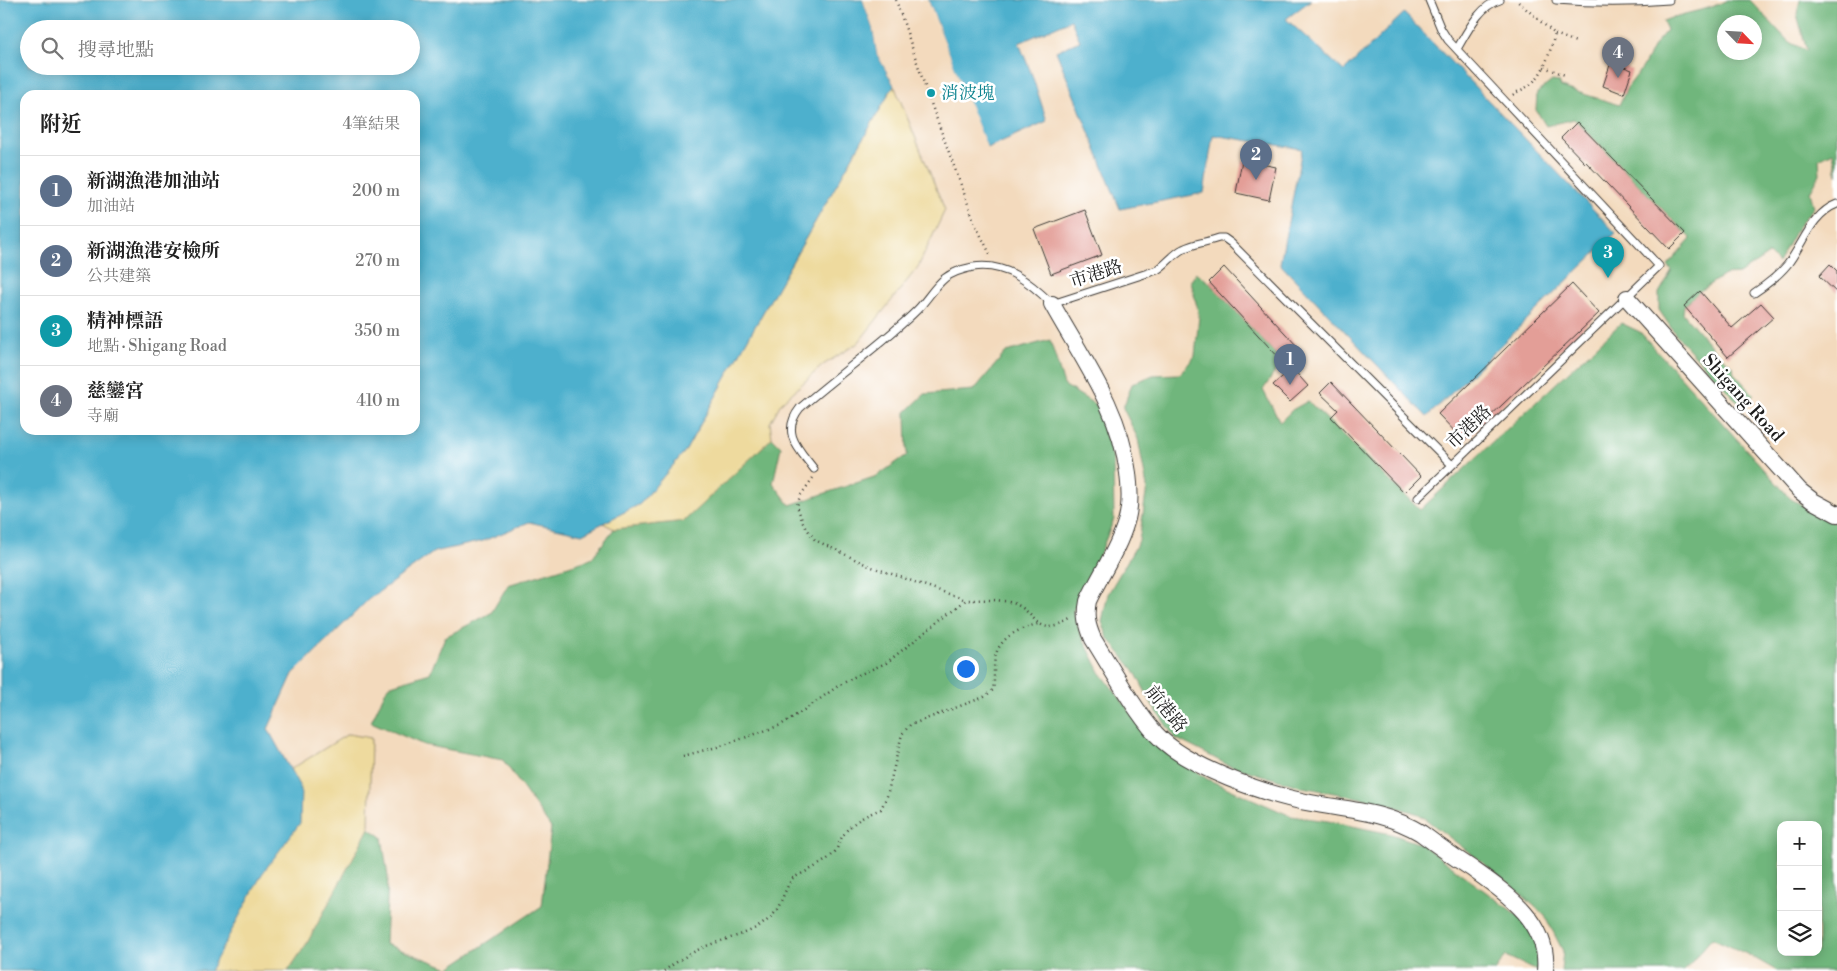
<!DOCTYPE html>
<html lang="zh-TW">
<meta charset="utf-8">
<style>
body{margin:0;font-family:"Libre Bodoni","Noto Serif TC",serif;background:#f2f2f2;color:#222}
.controls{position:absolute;right:15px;bottom:15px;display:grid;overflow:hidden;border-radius:10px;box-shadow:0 2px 12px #0003}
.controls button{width:45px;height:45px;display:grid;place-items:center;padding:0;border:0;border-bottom:1px solid #e0e0e0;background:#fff;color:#222;font:25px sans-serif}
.compass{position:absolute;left:1717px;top:15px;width:45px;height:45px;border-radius:50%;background:#fff;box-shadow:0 2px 12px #0003;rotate:115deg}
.you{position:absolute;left:965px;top:668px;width:18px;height:18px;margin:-12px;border:4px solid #fff;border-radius:50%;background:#1a73e8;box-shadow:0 0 0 8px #1a73e833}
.badge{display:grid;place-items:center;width:32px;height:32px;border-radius:50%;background:#2563eb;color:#fff;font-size:16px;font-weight:700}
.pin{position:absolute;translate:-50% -41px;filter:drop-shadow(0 1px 2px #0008)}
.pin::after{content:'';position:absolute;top:26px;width:18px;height:15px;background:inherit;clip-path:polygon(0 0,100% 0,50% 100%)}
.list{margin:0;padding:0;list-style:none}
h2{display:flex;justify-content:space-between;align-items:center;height:65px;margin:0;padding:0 20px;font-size:21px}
h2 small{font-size:16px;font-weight:400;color:#767676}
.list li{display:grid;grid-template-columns:32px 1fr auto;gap:15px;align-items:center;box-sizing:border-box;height:70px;padding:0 20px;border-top:1px solid #e0e0e0}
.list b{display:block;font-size:19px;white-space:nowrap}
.list p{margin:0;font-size:16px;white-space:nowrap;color:#767676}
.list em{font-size:16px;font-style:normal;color:#767676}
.icon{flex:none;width:28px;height:28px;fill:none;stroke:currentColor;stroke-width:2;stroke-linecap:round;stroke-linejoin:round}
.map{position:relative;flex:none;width:1837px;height:971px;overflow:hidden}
.search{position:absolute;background:#fff;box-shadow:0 2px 12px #0003;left:20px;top:20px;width:400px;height:55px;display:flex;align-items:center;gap:12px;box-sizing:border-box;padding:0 18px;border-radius:28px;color:#767676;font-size:19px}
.panel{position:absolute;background:#fff;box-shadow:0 2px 12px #0003;left:20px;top:90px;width:400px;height:345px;border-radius:15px}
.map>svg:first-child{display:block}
.forest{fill:#6fb67c;stroke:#46694c;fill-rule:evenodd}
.sand{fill:#eeda9e;stroke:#857b5d}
.water{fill:#4eb0cd;stroke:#356674;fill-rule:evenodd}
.pier{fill:#f3dabd}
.building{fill:#e39e97}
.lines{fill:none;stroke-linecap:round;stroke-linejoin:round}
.service-casing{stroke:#3c3834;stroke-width:9}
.tertiary-casing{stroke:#3c3834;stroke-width:18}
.path{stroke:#3c3834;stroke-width:2.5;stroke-dasharray:1 4;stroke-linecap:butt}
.service{stroke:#fff;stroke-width:7}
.tertiary{stroke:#fff;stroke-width:16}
.culture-dot{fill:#0f9aa8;stroke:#fff;stroke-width:2}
.labels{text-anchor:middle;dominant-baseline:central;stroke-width:5;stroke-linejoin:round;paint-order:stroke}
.culture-label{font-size:18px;fill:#0d838f;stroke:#fff;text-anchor:start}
.street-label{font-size:18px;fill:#1c1c1c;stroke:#fff}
</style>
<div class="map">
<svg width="1837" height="971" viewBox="0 0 1837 971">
<rect width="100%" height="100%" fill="#fff"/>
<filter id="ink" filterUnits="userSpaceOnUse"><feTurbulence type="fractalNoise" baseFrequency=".02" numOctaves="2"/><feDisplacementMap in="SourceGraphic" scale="10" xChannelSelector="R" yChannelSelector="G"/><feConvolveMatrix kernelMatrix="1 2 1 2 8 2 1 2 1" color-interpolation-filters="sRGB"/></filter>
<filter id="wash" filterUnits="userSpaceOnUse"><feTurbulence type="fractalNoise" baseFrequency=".0096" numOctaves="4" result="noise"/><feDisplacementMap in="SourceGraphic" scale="20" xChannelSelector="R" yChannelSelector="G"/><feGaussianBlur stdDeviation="1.12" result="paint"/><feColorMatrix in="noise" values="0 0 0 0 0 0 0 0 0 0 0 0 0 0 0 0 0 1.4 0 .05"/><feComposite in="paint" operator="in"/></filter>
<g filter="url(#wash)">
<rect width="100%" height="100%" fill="#f3dabd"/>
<path class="forest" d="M1727,0H1750L1789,42L1807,51L1797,14L1800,0H1837V175L1833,152L1819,159L1820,174L1810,192L1814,207L1797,228L1778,263L1769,254L1739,274L1724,275L1700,291L1684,306L1683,313L1717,353L1733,366L1734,373L1754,395L1744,405L1735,399L1676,335L1659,310V293L1672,271L1668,265L1691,239L1574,119L1546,126L1536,110L1537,93L1552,81L1559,82L1561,87L1619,105L1627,88L1643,67L1655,44L1667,30L1663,21C1684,12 1708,11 1727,0ZM1724,22H1754V52H1724Z
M1196,273L1209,282L1282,361L1263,390L1280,422L1292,410L1308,401L1420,510L1621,323L1640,332L1791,499L1837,524V971H1777L1751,956L1712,938L1684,971H1561L1563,951L1545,916L1509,883L1419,814L1376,801L1302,787L1228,765L1175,738L1153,706L1134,670L1108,638L1102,621L1108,594L1139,541L1147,487L1138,439L1123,408L1132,384L1153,375L1180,374L1195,356L1199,316L1191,281ZM1781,825H1818V952H1781Z
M1050,340L1064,385L1099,407L1113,459L1114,519L1096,564L1073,611L1080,632L1100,672L1139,723L1158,742L1207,779L1291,816L1328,821L1391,834L1421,844L1528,923L1541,952L1537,971L1506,956L1495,971H288L307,943L369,828L382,837L388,877L385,944L449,968L542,906L551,828L503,760L424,745L371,722L388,686L430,673L445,637L491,613L508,585L591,559L614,529L684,521L772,438L781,447L773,483L790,505L877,476L907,455L906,412L925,394L974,390L1006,352Z"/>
<path class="sand" d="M894,85L945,210L918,267L858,343L823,365L781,403L770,423L772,438L684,521L614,529L603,523L640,504L686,450L746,342Z
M348,734L371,738L369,828L307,943L288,971H161L249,795Z"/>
<path class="water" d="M0,0H863L873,29L877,54L894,85L746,342L686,450L640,504L582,534L529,522L483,541L434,552L369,599L293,674L268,729L301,789L300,823L262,874L210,971H0ZM29,29H411V66H29ZM25,95H415V430H25Z
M928,0H1311L1286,19L1344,71L1404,13L1616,233L1427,417L1280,264L1302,149L1213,135L1204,193L1120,209L1056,51L1080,41L1071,20L1019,43L1032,75L1047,121L987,148L968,102Z"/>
<path class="pier" d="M863,0H866L876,28L880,53L897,84L896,88L877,54L873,29Z
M926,0H928L988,150L985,149L965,103Z"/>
<g id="blocks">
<path class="building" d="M1611,62L1632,70L1624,94L1603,86Z
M1577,122L1685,233L1669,249L1586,162L1585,163L1561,138Z
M1242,160L1276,167L1269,200L1236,193Z
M1085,210L1102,255L1051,274L1034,229Z
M1830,264L1837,271V293L1819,276Z
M1224,267L1297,346L1282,361L1209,282Z
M1572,284L1599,313L1464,441L1438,414Z
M1700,291L1732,328L1761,303L1774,317L1728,357L1684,306Z
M1292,368L1308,386L1290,402L1273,385Z
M1331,382L1421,476L1404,493L1331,417L1338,410L1320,393Z"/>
</g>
</g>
<g filter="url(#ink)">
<use href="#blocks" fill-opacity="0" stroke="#3c3834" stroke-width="1"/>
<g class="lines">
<defs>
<path id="service" d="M1556,0C1594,3 1631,3 1669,0
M1457,49C1467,32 1480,5 1500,0
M1754,293C1766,285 1778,276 1787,265C1803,245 1811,214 1837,204
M814,469C799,449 780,433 800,408C831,381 864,357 895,330C902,324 910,317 917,310C927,300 934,287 945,278C953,272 963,269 973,267C1005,262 1030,282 1052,304L1157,270C1167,264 1173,254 1183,249C1194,243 1208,242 1219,238H1224L1231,243L1452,465
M1418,498L1659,266L1448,40L1441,29L1429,0"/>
<path id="tertiary" d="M1627,298L1800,491L1813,501L1837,514
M1052,304C1083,360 1120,409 1128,473C1130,489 1131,507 1126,522C1118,550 1100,575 1088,601C1085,616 1087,625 1093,639C1112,669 1133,708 1156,734C1186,767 1267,795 1311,803C1349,810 1387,812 1421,833C1437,845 1454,857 1471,868C1506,893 1550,922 1545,971"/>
</defs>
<use href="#service" class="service-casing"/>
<use href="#tertiary" class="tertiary-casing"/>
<path class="path" d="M896,0L929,98L976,226L991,256
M1555,34L1576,42
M1544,67L1565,75
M1513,95C1519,90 1526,89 1532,83C1546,71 1550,50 1555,34L1516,0
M813,478L800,496L797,506L803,523L815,540L869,566L966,600
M683,756L724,745L781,725L810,706L838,686L854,677L886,663L966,600C980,600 996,599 1009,602C1038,608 1032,642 1073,619
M664,971C676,962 690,953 704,947C725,938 752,935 770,918C782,907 783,890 793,878C806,871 824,864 834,853C838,848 838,845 841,839C849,823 866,815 881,809L887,796L902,734L910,725L984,697L993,690C995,679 993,668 995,658C999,637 1020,628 1038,624"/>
<use href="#service" class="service"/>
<use href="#tertiary" class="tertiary"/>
</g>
</g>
<circle class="culture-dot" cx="931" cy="93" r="5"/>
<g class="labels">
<g class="culture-label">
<text x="941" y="93">消波塊</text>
</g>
<g class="street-label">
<text transform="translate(1096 274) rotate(-18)">市港路</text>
<text transform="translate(1743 398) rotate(48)">Shigang Road</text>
<text transform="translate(1469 427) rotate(-44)">市港路</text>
<text transform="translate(1166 709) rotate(51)">前港路</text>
</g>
</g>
</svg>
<div class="controls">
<button>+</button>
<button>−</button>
<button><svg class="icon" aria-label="layers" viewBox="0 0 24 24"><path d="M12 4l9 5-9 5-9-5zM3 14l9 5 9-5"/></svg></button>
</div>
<svg class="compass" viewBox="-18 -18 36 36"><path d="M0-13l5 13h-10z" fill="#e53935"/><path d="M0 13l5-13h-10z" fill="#767676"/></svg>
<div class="you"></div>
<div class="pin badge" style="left:1290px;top:385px;background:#5c6f8a">1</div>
<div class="pin badge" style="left:1256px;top:180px;background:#5c6f8a">2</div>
<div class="pin badge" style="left:1608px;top:278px;background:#0f9aa8">3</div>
<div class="pin badge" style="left:1618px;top:78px;background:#6b7280">4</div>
<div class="search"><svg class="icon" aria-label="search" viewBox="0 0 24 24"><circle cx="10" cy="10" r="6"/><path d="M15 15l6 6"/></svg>搜尋地點</div>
<section class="panel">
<h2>附近<small>4筆結果</small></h2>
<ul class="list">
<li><span class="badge" style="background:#5c6f8a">1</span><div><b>新湖漁港加油站</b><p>加油站</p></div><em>200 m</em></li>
<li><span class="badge" style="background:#5c6f8a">2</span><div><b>新湖漁港安檢所</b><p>公共建築</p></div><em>270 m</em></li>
<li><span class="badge" style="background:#0f9aa8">3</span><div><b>精神標語</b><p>地點 · Shigang Road</p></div><em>350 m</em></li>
<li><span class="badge" style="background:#6b7280">4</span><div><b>慈鑾宮</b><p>寺廟</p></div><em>410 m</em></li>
</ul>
</section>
</div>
